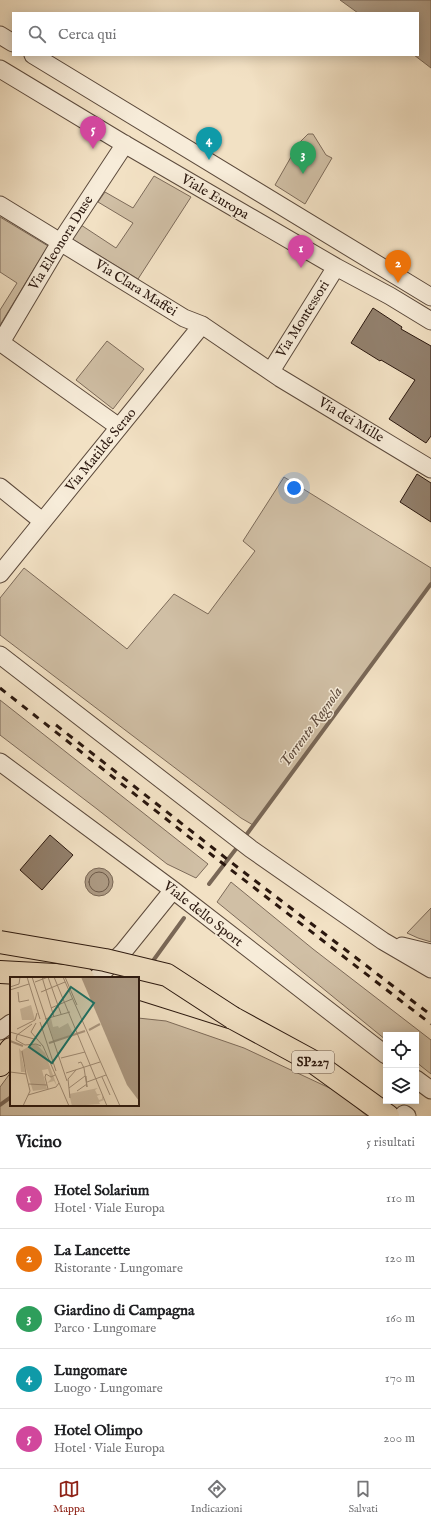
<!DOCTYPE html>
<html lang="it">
<meta charset="utf-8">
<style>
body{margin:0;font-family:"IM FELL English",serif;background:#f2f2f2;color:#202124}
.controls{position:absolute;right:12px;bottom:12px;display:grid;overflow:hidden;border-radius:0px;box-shadow:0 2px 10px #0003}
.controls button{width:36px;height:36px;display:grid;place-items:center;padding:0;border:0;border-bottom:1px solid #e0e0e0;background:#fff;color:#202124;font:20px sans-serif}
.you{position:absolute;left:294px;top:488px;width:14px;height:14px;margin:-10px;border:3px solid #fff;border-radius:50%;background:#1a73e8;box-shadow:0 0 0 6px #1a73e833}
.badge{display:grid;place-items:center;width:26px;height:26px;border-radius:50%;background:#8f2418;color:#fff;font-size:13px;font-weight:700}
.pin{position:absolute;translate:-50% -33px;filter:drop-shadow(0 1px 2px #0008)}
.pin::after{content:'';position:absolute;top:21px;width:14px;height:12px;background:inherit;clip-path:polygon(0 0,100% 0,50% 100%)}
.list{margin:0;padding:0;list-style:none}
h2{display:flex;justify-content:space-between;align-items:center;height:52px;margin:0;padding:0 16px;font-size:17px}
h2 small{font-size:13px;font-weight:400;color:#757577}
.list li{display:grid;grid-template-columns:26px 1fr auto;gap:12px;align-items:center;box-sizing:border-box;height:60px;padding:0 16px;border-top:1px solid #e0e0e0}
.list b{display:block;font-size:15px;white-space:nowrap}
.list p{margin:0;font-size:13px;white-space:nowrap;color:#757577}
.list em{font-size:13px;font-style:normal;color:#757577}
.icon{flex:none;width:22px;height:22px;fill:none;stroke:currentColor;stroke-width:2;stroke-linecap:round;stroke-linejoin:round}
.map{position:relative;flex:none;width:431px;height:1116px;overflow:hidden}
.search{position:absolute;background:#fff;box-shadow:0 2px 10px #0003;left:12px;right:12px;top:12px;height:44px;display:flex;align-items:center;gap:10px;box-sizing:border-box;padding:0 14px;border-radius:0px;color:#757577;font-size:15px}
.sheet{height:352px;background:#fff}
nav{display:flex;justify-content:space-around;align-items:center;box-sizing:border-box;height:56px;border-top:1px solid #e0e0e0;background:#fff;font-size:11px;color:#757577}
nav a{display:grid;justify-items:center;gap:2px}
nav .on{color:#8f2418}
.map>svg:first-child{display:block}
.green{fill:#d0bfa5;stroke:#7d6b5a}
.water{fill:#ae9c86;stroke:#796756}
.lines{fill:none;stroke-linecap:round;stroke-linejoin:round}
.shore{stroke:#6c5a4a;stroke-width:1}
.stream{stroke:#796756;stroke-width:4}
.building{fill:#92806d;stroke:#2a170e}
.minor-casing{stroke:#5c4a3c;stroke-width:19}
.highway-casing{stroke:#2a170e;stroke-width:24}
.minor{stroke:#f7ecd9;stroke-width:17}
.highway{stroke:#f2e1c4;stroke-width:22}
.rail{stroke:#2a170e;stroke-width:3;stroke-dasharray:7 7;stroke-linecap:butt}
.highway-bridge-casing{stroke:#2a170e;stroke-width:24;stroke-linecap:butt}
.highway-bridge{stroke:#f2e1c4;stroke-width:22}
.labels{text-anchor:middle;dominant-baseline:central;stroke-width:3;stroke-linejoin:round;paint-order:stroke}
.shield{fill:#f7ecd9;stroke:#68574b;stroke-width:1}
.shield-label{font-size:13px;font-weight:bold;fill:#2a170e}
.street-label{font-size:14px;fill:#2a170e;stroke:#f7ecd9}
.water-label{font-size:15px;font-style:italic;fill:#5f4c3e;stroke:#f7ecd9}
.inset-river{fill:none;stroke:#ae9c86;stroke-width:2}
.inset-road{fill:none;stroke:#a2907b;stroke-width:1}
.view{fill:#0f766e;fill-opacity:0.15;stroke:#0f766e;stroke-width:2}
.inset-edge{fill:none;stroke:#2a170e;stroke-width:2}
</style>
<div class="map">
<svg width="431" height="1116" viewBox="0 0 431 1116">
<rect width="100%" height="100%" fill="#f2e1c4"/>
<filter id="stains"><feTurbulence type="fractalNoise" baseFrequency=".005" numOctaves="4"/><feColorMatrix values="0 0 0 0 .2 0 0 0 0 .09 0 0 0 0 .02 0 0 0 .5 -.17"/></filter>
<radialGradient id="worn" r=".72"><stop offset=".6" stop-color="#630" stop-opacity="0"/><stop offset="1" stop-color="#630" stop-opacity=".3"/></radialGradient>
<path class="green" d="M308,134H313L326,155L332,158L305,204L275,185L299,143Z
M154,176L191,197L138,279L72,239L81,225L116,248L133,223L98,202L105,192L133,208Z
M0,217L48,246L0,325V310L17,283L0,272Z
M107,341L144,369L113,409L76,380Z
M284,477L431,568V584L253,825L241,818L0,635V598L24,568L127,649L174,594L208,614L255,551L243,541Z
M0,700L208,864L196,878L167,864L97,809L0,735Z
M231,882L313,949L431,1040V1074L416,1062V1035H386V1040L217,902Z
M431,908V942L418,938L407,933Z
M138,1018L166,1021L244,1048L338,1092L367,1116H0V1087L11,1072V1105H138Z"/>
<path class="water" d="M340,0H431V68L414,55H418V13H358Z
M85 882a14 14 0 1 1 28 0a14 14 0 1 1-28 0Z"/>
<g class="lines">
<path class="shore" d="M89 882a10 10 0 1 1 20 0a10 10 0 1 1-20 0Z"/>
<path class="stream" d="M244,838L431,584
M209,884L239,845
M150,965L184,918
M0,1105L11,1097"/>
</g>
<path class="building" d="M373,308L402,327L401,329L431,346V436L426,443L389,419L415,380L381,360L380,361L351,343Z
M417,474L431,483V522L400,502Z
M50,835L73,855L42,890L20,870Z"/>
<g class="lines">
<defs>
<path id="minor" d="M0,35L13,43
M33,55L431,297
M0,69L121,142L336,267L390,296L431,321
M0,205L184,318L202,325L280,378L431,469
M0,342L119,427
M0,344L61,241L125,144
M271,371L336,267
M0,487L42,521
M0,574L202,325
M0,655L251,849L383,941L431,969
M0,762L173,890L386,1055
M402,946L431,953
M97,978L123,952L173,890
M0,1031L11,1023
M416,1079L431,1090
M404,1114L407,1116"/>
<path id="highway" d="M0,972L55,975L83,978
M138,988L233,1018L312,1061L388,1116
M0,1065L11,1049"/>
</defs>
<use href="#minor" class="minor-casing"/>
<use href="#highway" class="highway-casing"/>
<use href="#minor" class="minor"/>
<use href="#highway" class="highway"/>
<path class="rail" d="M0,688L217,859L431,1024
M56,725L241,870L431,1015"/>
<defs>
<path id="highway-bridge" d="M0,942L105,960L167,975L233,1018"/>
</defs>
<use href="#highway-bridge" class="highway-bridge-casing"/>
<use href="#highway-bridge" class="highway-bridge"/>
</g>
<g class="labels">
<rect class="shield" x="292" y="1051" width="42" height="22" rx="3"/>
<g class="shield-label">
<text x="313" y="1062">SP227</text>
</g>
<g class="street-label">
<text transform="translate(215 197) rotate(30)">Viale Europa</text>
<text transform="translate(61 243) rotate(-58)">Via Eleonora Duse</text>
<text transform="translate(136 288) rotate(32)">Via Clara Maffei</text>
<text transform="translate(303 319) rotate(-58)">Via Montessori</text>
<text transform="translate(351 420) rotate(31)">Via dei Mille</text>
<text transform="translate(101 450) rotate(-51)">Via Matilde Serao</text>
<text transform="translate(203 914) rotate(38)">Viale dello Sport</text>
</g>
<g class="water-label">
<text transform="translate(311 727) rotate(-54)">Torrente Ragnola</text>
</g>
</g>
<g transform="translate(10 977)">
<rect width="129" height="129" fill="#f2e1c4"/>
<path d="M21,28L25,43H12L10,32ZM41,41L43,50L48,49L49,51L58,46L63,57L44,64L37,43ZM23,67L27,68L35,76L47,109L44,104L37,106L41,102L38,92L32,93L37,112L23,114L11,76L15,95H11L9,71L11,74ZM88,111L85,113L87,117H91L87,119L89,123L92,122V118L94,123L89,125L90,127L62,129L59,117Z" fill="#d0bfa5"/>
<path d="M71,0H129V124L117,108Z" fill="#ae9c86"/>
<path class="inset-river" d="M79,53L90,47M0,64L13,69M39,66L75,54"/>
<path class="inset-road" d="M17,0L30,42M22,0L57,104M32,0L44,40M38,0L51,37M44,0L97,129M53,0L110,129M55,0L67,28M25,5L38,0M0,10L9,7L10,0M0,13L19,7M8,15L9,25L19,23M31,15L55,5M41,31L62,22M35,42L60,35M30,45L46,94M26,46L21,55L33,69L59,129M22,47L7,58L6,63L15,68L26,67L31,69M7,52L25,43L27,36M0,55L24,62M12,74L16,97M51,81L75,75M68,86L71,85L74,91L77,110L76,99M0,95L16,97L20,114L13,129M56,96L90,85M35,100L36,97L41,100L45,98M35,100L38,112M92,100L100,118M58,102L66,93M58,102L60,121M77,105L96,98M19,107L37,108M59,111L75,99M67,114L77,107M18,118L46,110L49,106"/>
<path class="view" d="M61,10L84,26L42,86L19,70Z"/>
<rect width="129" height="129" class="inset-edge"/>
</g>
<rect width="100%" height="100%" filter="url(#stains)"/>
<rect width="100%" height="100%" fill="url(#worn)"/>
</svg>
<div class="controls">
<button><svg class="icon" aria-label="locate" viewBox="0 0 24 24"><circle cx="12" cy="12" r="6"/><path d="M12 2v4M12 18v4M2 12h4M18 12h4"/></svg></button>
<button><svg class="icon" aria-label="layers" viewBox="0 0 24 24"><path d="M12 4l9 5-9 5-9-5zM3 14l9 5 9-5"/></svg></button>
</div>
<div class="you"></div>
<div class="pin badge" style="left:301px;top:268px;background:#d1479c">1</div>
<div class="pin badge" style="left:398px;top:283px;background:#e8710a">2</div>
<div class="pin badge" style="left:303px;top:174px;background:#2e9e5b">3</div>
<div class="pin badge" style="left:209px;top:160px;background:#0f9aa8">4</div>
<div class="pin badge" style="left:93px;top:149px;background:#d1479c">5</div>
<div class="search"><svg class="icon" aria-label="search" viewBox="0 0 24 24"><circle cx="10" cy="10" r="6"/><path d="M15 15l6 6"/></svg>Cerca qui</div>
</div>
<section class="sheet">
<h2>Vicino<small>5 risultati</small></h2>
<ul class="list">
<li><span class="badge" style="background:#d1479c">1</span><div><b>Hotel Solarium</b><p>Hotel · Viale Europa</p></div><em>110 m</em></li>
<li><span class="badge" style="background:#e8710a">2</span><div><b>La Lancette</b><p>Ristorante · Lungomare</p></div><em>120 m</em></li>
<li><span class="badge" style="background:#2e9e5b">3</span><div><b>Giardino di Campagna</b><p>Parco · Lungomare</p></div><em>160 m</em></li>
<li><span class="badge" style="background:#0f9aa8">4</span><div><b>Lungomare</b><p>Luogo · Lungomare</p></div><em>170 m</em></li>
<li><span class="badge" style="background:#d1479c">5</span><div><b>Hotel Olimpo</b><p>Hotel · Viale Europa</p></div><em>200 m</em></li>
</ul>
</section>
<nav>
<a class="on"><svg class="icon" aria-label="map" viewBox="0 0 24 24"><path d="M3 6l6-2 6 2 6-2v14l-6 2-6-2-6 2zM9 4v14M15 6v14"/></svg>Mappa</a>
<a><svg class="icon" aria-label="directions" viewBox="0 0 24 24"><path d="M12 3l9 9-9 9-9-9zM9 14v-3h6M13 9l2 2-2 2"/></svg>Indicazioni</a>
<a><svg class="icon" aria-label="saved" viewBox="0 0 24 24"><path d="M7 4h10v16l-5-4-5 4z"/></svg>Salvati</a>
</nav>
